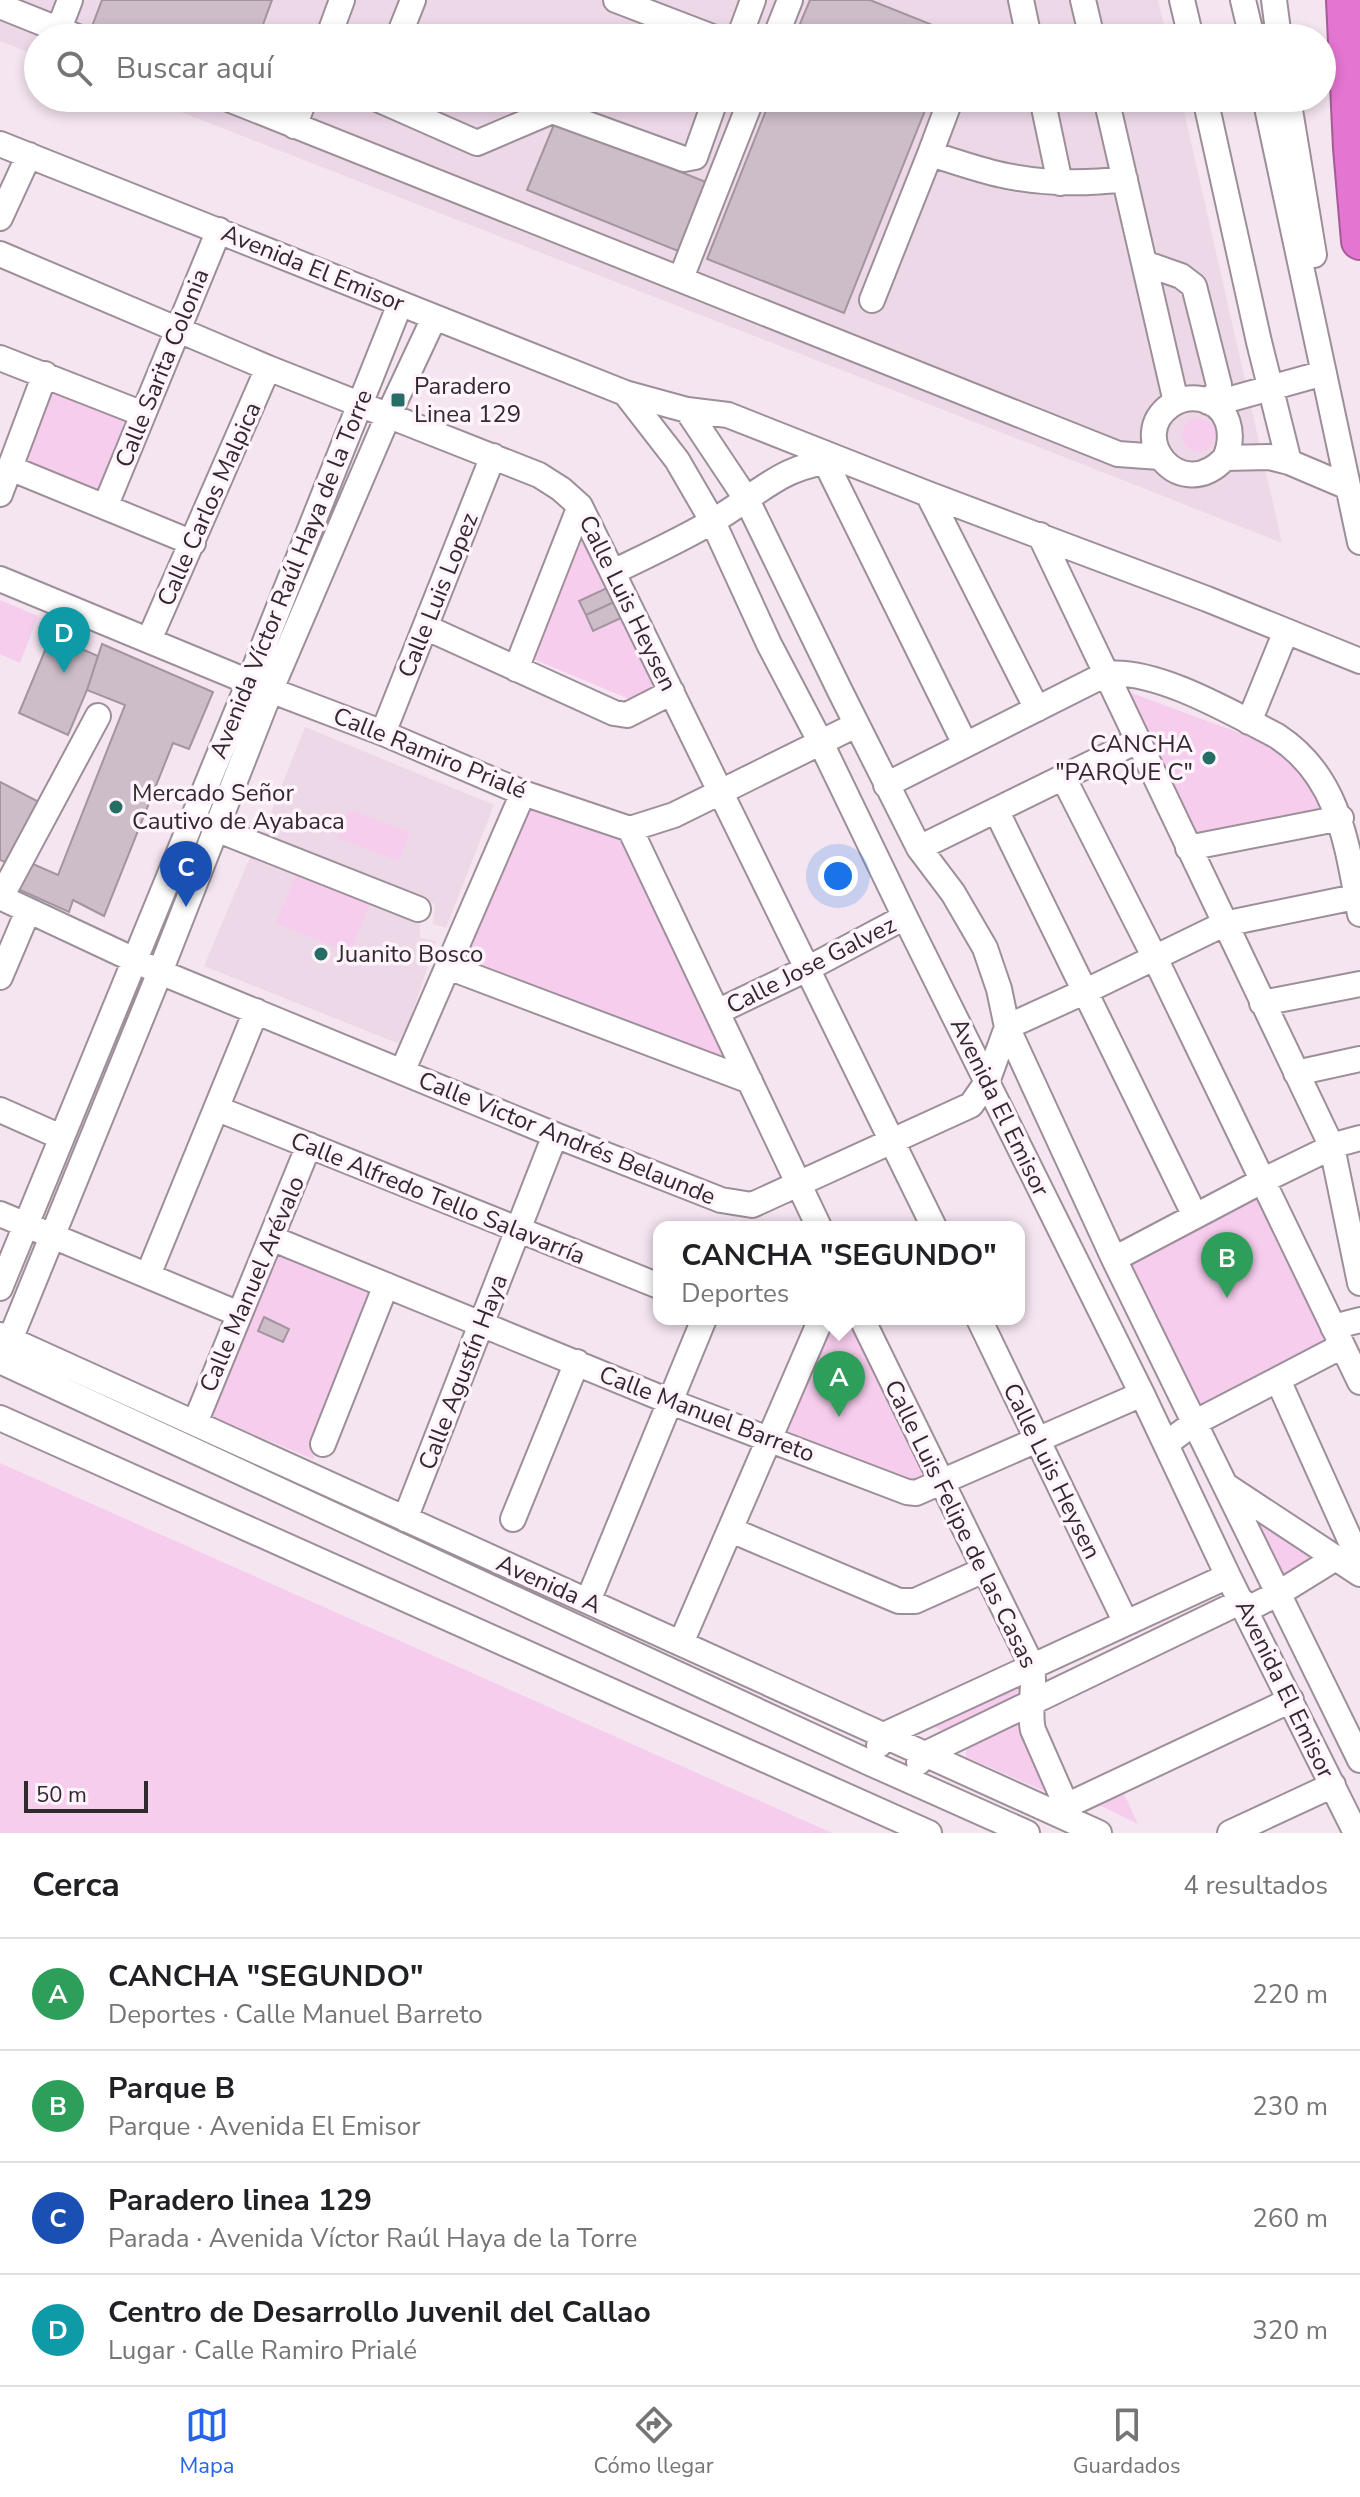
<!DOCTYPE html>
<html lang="es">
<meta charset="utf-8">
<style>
body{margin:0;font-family:"Nunito Sans",sans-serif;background:#f2f2f2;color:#202124}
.scale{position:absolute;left:24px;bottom:20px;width:124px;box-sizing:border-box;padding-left:8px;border:4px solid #302a2e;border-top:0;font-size:22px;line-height:28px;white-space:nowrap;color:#302a2e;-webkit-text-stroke:6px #fff3fc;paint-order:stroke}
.you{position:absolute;left:838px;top:876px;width:28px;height:28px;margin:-20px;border:6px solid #fff;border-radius:50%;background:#1a73e8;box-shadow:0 0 0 12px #1a73e833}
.badge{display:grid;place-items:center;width:52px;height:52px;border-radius:50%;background:#2563eb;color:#fff;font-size:26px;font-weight:700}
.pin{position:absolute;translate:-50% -66px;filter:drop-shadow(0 2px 4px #0008)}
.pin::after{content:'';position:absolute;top:42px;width:28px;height:24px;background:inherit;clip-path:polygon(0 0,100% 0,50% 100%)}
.popup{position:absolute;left:653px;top:1221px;width:372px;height:104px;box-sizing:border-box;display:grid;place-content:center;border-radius:16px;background:#fff;filter:drop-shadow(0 2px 6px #0005);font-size:26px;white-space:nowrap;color:#757577}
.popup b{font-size:30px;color:#202124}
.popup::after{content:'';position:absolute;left:50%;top:100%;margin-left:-16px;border:16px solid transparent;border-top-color:#fff}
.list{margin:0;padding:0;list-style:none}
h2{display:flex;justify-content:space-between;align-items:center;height:104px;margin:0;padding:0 32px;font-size:34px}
h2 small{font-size:26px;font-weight:400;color:#757577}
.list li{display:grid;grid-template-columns:52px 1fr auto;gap:24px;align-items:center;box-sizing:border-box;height:112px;padding:0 32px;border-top:2px solid #e0e0e0}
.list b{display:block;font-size:30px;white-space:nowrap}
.list p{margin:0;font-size:26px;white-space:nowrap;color:#757577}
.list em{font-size:26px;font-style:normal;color:#757577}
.icon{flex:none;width:44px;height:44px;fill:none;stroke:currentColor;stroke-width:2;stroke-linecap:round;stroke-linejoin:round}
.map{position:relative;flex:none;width:1360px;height:1833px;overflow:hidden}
.search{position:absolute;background:#fff;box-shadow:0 4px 12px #0003;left:24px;right:24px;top:24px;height:88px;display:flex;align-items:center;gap:20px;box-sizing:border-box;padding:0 28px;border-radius:44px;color:#757577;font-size:30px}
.sheet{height:552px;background:#fff}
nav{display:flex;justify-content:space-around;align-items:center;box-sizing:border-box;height:112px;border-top:2px solid #e0e0e0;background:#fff;font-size:22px;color:#757577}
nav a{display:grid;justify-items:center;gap:4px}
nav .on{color:#2563eb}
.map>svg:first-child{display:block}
.built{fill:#edd8e8}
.green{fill:#f7cded}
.building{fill:#ccbdc8;stroke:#a2959f;stroke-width:2}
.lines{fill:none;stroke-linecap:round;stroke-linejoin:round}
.minor-casing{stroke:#9d8f99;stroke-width:28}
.highway-casing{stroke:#a55b98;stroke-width:40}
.minor{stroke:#fff;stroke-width:24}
.highway{stroke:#e475d1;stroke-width:36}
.poi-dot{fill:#266e65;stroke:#fff3fc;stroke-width:3}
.labels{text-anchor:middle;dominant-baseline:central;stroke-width:7;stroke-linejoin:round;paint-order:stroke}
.street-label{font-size:24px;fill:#302a2e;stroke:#fff3fc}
.poi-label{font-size:24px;fill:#302a2e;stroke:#fff3fc;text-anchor:start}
</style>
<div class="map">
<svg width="1360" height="1833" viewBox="0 0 1360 1833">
<rect width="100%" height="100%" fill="#f4e5f0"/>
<path class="built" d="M0,0H1158L1167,38H38V56L0,41Z
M145,98H1181L1282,543L1115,477Z
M305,727L494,805L446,928L433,924L435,904L261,838Z
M253,850L420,913V938L436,941L402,1045L204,966Z"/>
<path class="green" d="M48,379L133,414L102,495L17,462Z
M1182 435a17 17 0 1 1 34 0a17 17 0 1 1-34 0Z
M578,528L662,684L629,699L526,656Z
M0,600L38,616L20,663L0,654Z
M1126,691L1273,745L1304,772L1325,809L1192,837Z
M522,803L625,837L725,1049L720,1058L459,956Z
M348,809L410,832L399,861L337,838Z
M296,874L370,904L350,953L276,923Z
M1257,1189L1328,1335L1326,1343L1206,1406L1195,1401L1126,1261Z
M274,1245L381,1288L313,1459L205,1414Z
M828,1319H859L935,1475L909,1484L779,1431Z
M0,1463L832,1833H0Z
M1254,1518L1319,1560L1286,1584Z
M1015,1678L1022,1693L946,1732L925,1723Z
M1019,1714L1049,1793L966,1757V1743Z
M1120,1785L1138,1824L1099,1805L1097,1798Z"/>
<path class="building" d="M102,0H272L258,38H114L91,29Z
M810,0H870L955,34L953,38H794Z
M771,98H930L844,313L707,259Z
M555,122L706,182L678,251L527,190Z
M607,588L614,602L586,615L579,601Z
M614,602L621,618L593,631L586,615Z
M51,636L98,656L87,690L68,735L19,713Z
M102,644L213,692L189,749L173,743L104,916L73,900L69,912L18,889L33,864L58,875L125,705L87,690Z
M0,782L39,802L12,865L0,860Z
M264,1317L289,1329L283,1342L258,1331Z"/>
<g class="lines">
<defs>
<path id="minor" d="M616,0L715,38
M1021,0L1029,38
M1083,0L1092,38
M1182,0L1191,38
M1243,0L1252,38
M1274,0L1279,38
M0,6L80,38
M59,29L70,0
M328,38L342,0
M398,38L413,0
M739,38L753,0
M775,38L790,0
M226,98L1118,454L1160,457
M375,98L477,143L552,111L684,159L695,157L716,98
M1042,98L1060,183
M1106,98L1176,402
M1205,98L1259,342L1289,462
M1265,98L1360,542
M1288,98L1314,255
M294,126L305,98
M0,144L625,393L687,410L728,415L928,494L1207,599L1360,661
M930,154L951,98
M0,218L29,155
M0,254L268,368L539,475L561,489L580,506L934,1227
M1144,263L1181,276L1194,286L1219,385V390L1208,402
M681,278L752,98
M872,300L930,154C955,161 981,171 1007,176C1047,184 1085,184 1125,179
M0,358L143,414
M625,393L677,460L713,522L769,644L821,743L905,917L1142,1394L1228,1576L1356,1833
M1213,404L1324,373
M687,410L747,500L840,691L919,848L953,893L985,948L999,989L1007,1027L1114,1259L1360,1760
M1225,458C1235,435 1230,405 1201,399C1191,397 1180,399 1171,405C1125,437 1181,506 1225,458L1269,457L1289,462L1348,487
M825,461L965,744
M10,468L193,543
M0,494L45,374
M928,494L1037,709
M105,507L219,230
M1040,535L1332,1147L1360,1283
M613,572C646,556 681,540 713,521C757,496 786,460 841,462
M0,579L249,682L383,733L523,793L630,829L674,815L856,725
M425,627L614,713L627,715L672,692
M149,640L268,368
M516,669L580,506
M1249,722L1286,631
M383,733L493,456
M1063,777L1155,958L1360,1382
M886,785L1106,674C1156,668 1232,713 1277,736C1340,777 1347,846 1360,914
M996,810L1195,1216
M216,829L418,909
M630,829L819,1227
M919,848L1137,741
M1188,848L1341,818
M0,897L160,972L555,1135L721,1200L752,1205L971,1105L987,1082L1007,1027L1086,991L1224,924L1360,896
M1,897L98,716
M448,967L750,1081
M0,977L28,911
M1262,1003L1360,984
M717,1012L807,969L905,917
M402,1072L523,793
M1296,1073L1360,1059
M218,1109L659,1286
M0,1110L61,1137
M0,1214L239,1314
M271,1238L671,1402L907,1492L916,1493L941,1482L1142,1394
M1114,1259L1262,1181L1338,1144L1360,1138
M148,1275L256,1011
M0,1288L249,682L400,304
M862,1319L1032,1666C1036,1688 1028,1709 1033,1730L1073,1821
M979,1319L1126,1623
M1333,1327L1360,1320
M0,1335L1099,1833
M5,1352L160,972L271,689L388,416L434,318
M0,1361L870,1763L1027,1833
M1278,1380L1360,1562
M0,1418L929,1833
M195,1423L309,1145
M323,1444L386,1285
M1166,1444L1194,1423L1342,1346
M1228,1487L1360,1574
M405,1519L555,1135
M513,1519L577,1362
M731,1530L899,1601H915L984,1570
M588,1601L704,1319
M1246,1610L1279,1593L1334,1559
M681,1643L821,1319
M879,1745L884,1735L1228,1576
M919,1762L925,1754L1242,1601
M1068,1805L1291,1700
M1230,1833L1333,1785"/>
<path id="highway" d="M1345,0L1352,148L1360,241"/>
</defs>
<use href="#minor" class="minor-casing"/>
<use href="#highway" class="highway-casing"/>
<use href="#minor" class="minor"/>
<use href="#highway" class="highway"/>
</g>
<g class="poi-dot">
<rect x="390" y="392" width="16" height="16" rx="4"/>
<circle cx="1209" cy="758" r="8"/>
<circle cx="116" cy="807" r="8"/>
<circle cx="321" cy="954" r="8"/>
</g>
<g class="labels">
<g class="street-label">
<text transform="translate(313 268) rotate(22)">Avenida El Emisor</text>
<text transform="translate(162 368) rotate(-68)">Calle Sarita Colonia</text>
<text transform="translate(209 504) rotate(-66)">Calle Carlos Malpica</text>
<text transform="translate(291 574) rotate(-68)">Avenida Víctor Raúl Haya de la Torre</text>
<text transform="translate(438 595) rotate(-68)">Calle Luis Lopez</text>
<text transform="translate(628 603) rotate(64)">Calle Luis Heysen</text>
<text transform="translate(430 753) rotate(22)">Calle Ramiro Prialé</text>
<text transform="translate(811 965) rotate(-27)">Calle Jose Galvez</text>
<text transform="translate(1000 1107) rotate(64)">Avenida El Emisor</text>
<text transform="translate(567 1138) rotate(22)">Calle Victor Andrés Belaunde</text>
<text transform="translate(438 1198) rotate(22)">Calle Alfredo Tello Salavarría</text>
<text transform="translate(252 1284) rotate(-67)">Calle Manuel Arévalo</text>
<text transform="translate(463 1372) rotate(-69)">Calle Agustín Haya</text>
<text transform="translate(707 1414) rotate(21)">Calle Manuel Barreto</text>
<text transform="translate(1052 1471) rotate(64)">Calle Luis Heysen</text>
<text transform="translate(961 1524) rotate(64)">Calle Luis Felipe de las Casas</text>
<text transform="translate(549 1584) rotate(24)">Avenida A</text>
<text transform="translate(1285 1689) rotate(64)">Avenida El Emisor</text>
</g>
<g class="poi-label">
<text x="414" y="386">Paradero<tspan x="414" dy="28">Linea 129</tspan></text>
<text x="1193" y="744" text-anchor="end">CANCHA<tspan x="1193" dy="28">"PARQUE C"</tspan></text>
<text x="132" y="793">Mercado Señor<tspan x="132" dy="28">Cautivo de Ayabaca</tspan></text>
<text x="337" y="954">Juanito Bosco</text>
</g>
</g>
</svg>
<div class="scale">50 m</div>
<div class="you"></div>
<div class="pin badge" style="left:839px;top:1417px;background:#2e9e5b">A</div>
<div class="popup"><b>CANCHA &quot;SEGUNDO&quot;</b>Deportes</div>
<div class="pin badge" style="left:1227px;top:1298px;background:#2e9e5b">B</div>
<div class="pin badge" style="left:186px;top:907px;background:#1a4fb4">C</div>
<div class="pin badge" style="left:64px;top:673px;background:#0f9aa8">D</div>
<div class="search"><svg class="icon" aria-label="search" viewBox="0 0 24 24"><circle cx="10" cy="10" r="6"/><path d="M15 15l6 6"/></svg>Buscar aquí</div>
</div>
<section class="sheet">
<h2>Cerca<small>4 resultados</small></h2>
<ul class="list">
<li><span class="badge" style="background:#2e9e5b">A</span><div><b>CANCHA &quot;SEGUNDO&quot;</b><p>Deportes · Calle Manuel Barreto</p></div><em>220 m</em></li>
<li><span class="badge" style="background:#2e9e5b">B</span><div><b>Parque B</b><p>Parque · Avenida El Emisor</p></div><em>230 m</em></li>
<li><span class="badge" style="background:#1a4fb4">C</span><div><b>Paradero linea 129</b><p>Parada · Avenida Víctor Raúl Haya de la Torre</p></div><em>260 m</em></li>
<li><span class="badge" style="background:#0f9aa8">D</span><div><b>Centro de Desarrollo Juvenil del Callao</b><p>Lugar · Calle Ramiro Prialé</p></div><em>320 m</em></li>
</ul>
</section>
<nav>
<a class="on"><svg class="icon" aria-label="map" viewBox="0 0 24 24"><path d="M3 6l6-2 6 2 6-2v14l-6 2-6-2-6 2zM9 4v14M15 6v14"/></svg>Mapa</a>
<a><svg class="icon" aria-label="directions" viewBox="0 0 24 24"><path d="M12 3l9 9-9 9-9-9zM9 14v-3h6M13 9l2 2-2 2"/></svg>Cómo llegar</a>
<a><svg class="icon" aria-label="saved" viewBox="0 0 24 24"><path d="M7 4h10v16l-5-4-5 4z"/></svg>Guardados</a>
</nav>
